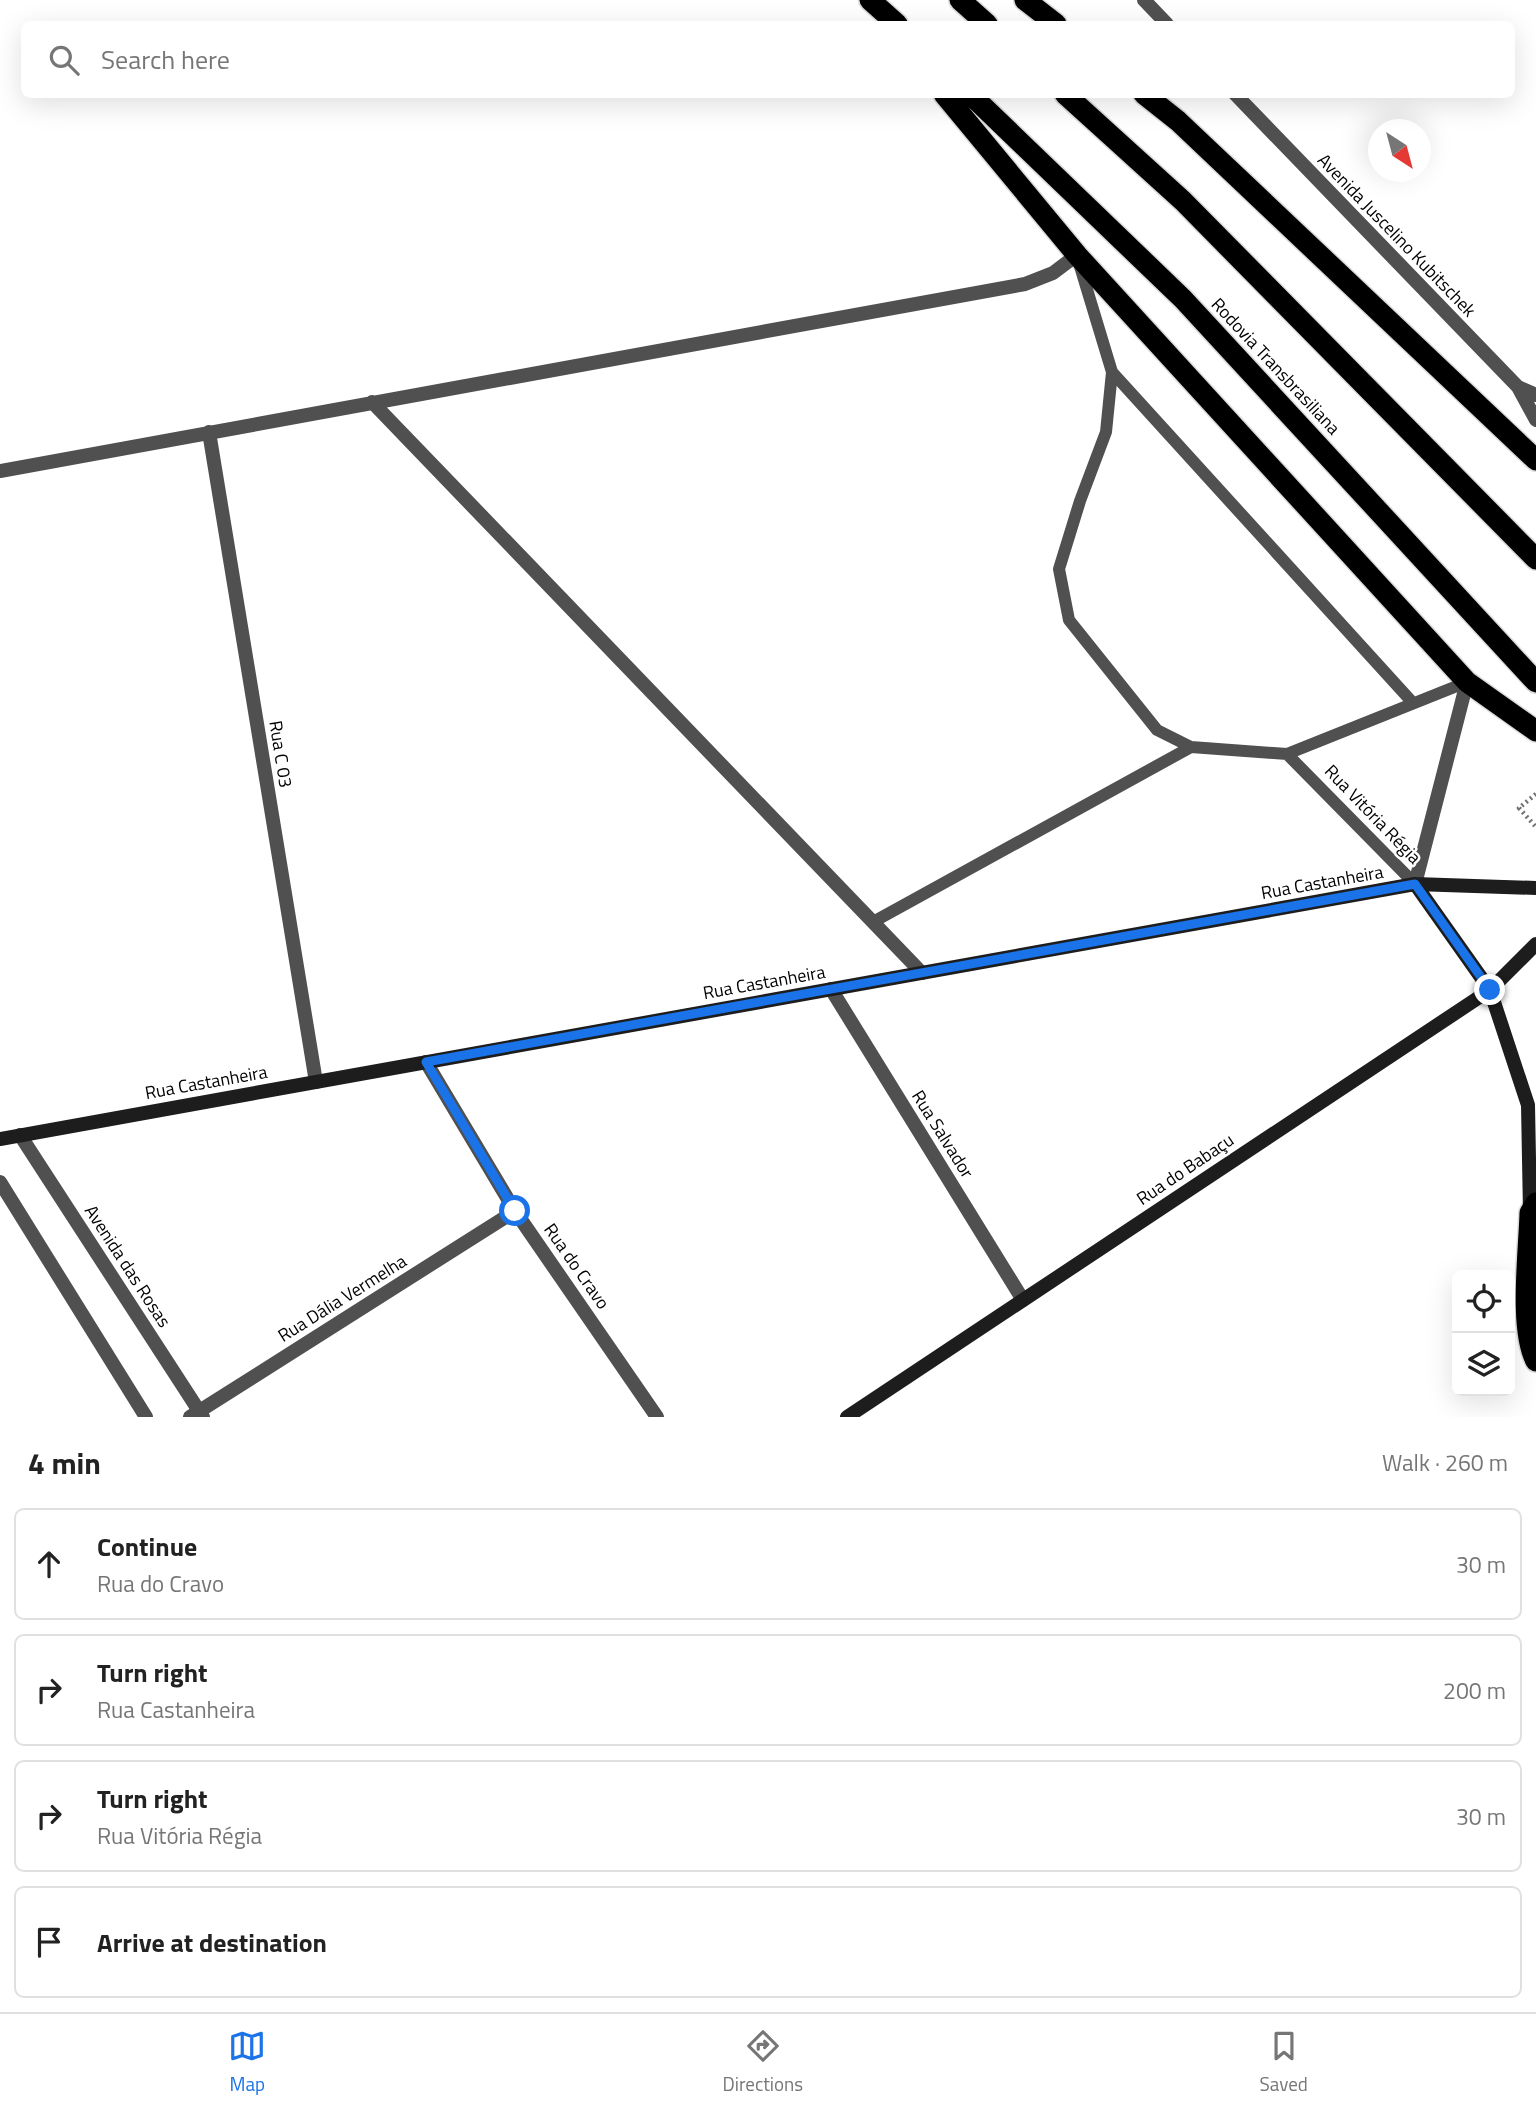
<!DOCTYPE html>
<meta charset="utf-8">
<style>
body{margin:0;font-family:"Titillium Web",sans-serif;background:#f2f2f2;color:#222}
.controls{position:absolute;right:21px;bottom:21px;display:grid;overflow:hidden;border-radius:10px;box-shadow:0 7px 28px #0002}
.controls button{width:63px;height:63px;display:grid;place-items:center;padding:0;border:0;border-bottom:2px solid #e0e0e0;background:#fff;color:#222;font:35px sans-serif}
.compass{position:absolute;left:1368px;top:119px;width:63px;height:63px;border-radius:50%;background:#fff;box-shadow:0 7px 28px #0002;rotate:144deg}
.stop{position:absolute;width:21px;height:21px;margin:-16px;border:5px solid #1a73e8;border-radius:50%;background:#fff}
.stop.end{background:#1a73e8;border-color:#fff;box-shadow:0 2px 7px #0008}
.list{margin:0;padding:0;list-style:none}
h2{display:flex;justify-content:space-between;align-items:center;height:91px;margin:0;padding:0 28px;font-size:30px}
h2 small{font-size:23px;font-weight:400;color:#767676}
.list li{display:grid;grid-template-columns:46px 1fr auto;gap:21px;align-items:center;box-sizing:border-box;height:112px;margin:0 14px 14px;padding:0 14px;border:2px solid #e0e0e0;border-radius:10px}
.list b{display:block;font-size:26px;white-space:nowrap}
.list p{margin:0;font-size:23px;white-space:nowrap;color:#767676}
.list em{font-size:23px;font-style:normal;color:#767676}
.icon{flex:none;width:38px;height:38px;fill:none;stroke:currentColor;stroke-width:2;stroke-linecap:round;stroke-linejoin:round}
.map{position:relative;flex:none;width:1536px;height:1417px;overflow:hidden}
.search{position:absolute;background:#fff;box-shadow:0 7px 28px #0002;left:21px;right:21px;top:21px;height:77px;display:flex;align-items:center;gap:18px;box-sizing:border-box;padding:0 24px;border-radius:10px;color:#767676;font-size:26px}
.sheet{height:595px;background:#fff}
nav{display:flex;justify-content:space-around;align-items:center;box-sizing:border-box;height:98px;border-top:2px solid #e0e0e0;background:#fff;font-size:19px;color:#767676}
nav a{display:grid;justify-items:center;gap:4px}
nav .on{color:#1a73e8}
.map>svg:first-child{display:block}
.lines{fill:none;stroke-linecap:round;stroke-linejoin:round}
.motorway-casing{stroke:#dbdbdb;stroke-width:24}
.path{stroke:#727272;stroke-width:4.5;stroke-dasharray:2 3.5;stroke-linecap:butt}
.service{stroke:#505050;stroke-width:12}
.minor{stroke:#505050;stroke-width:14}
.tertiary{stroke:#505050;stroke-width:14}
.secondary{stroke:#1d1d1d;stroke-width:14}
.motorway{stroke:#000;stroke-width:21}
.route{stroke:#1a73e8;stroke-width:9}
.labels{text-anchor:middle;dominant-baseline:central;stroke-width:5;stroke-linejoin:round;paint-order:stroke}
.street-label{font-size:18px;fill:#000;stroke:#fff}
</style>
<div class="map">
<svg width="1536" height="1417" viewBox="0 0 1536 1417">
<rect width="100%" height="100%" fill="#fff"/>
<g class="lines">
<defs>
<path id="motorway" d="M870,0L897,24
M960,0L987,24
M1025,0L1056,24
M944,94L1077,255L1467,682L1536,731
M970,94L1183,299L1536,682
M1065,94L1183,201L1536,559
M1144,94L1178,121L1536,460
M1536,1203L1530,1213C1529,1251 1519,1329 1536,1361"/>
</defs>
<use href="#motorway" class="motorway-casing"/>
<path class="path" d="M1536,794L1519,808L1536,827"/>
<path class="service" d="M1079,263L1112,372L1106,432L1080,501L1059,569L1069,620L1157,730L1191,747L1287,754L1467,682
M1112,372L1413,703
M1287,754L1415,884
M873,922L1191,747"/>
<path class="minor" d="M1144,0L1167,24
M1235,94L1518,387L1536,395
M1518,387L1536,420
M372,402L922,973
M209,432L316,1082
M0,471L1025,284L1053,273L1077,255
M1415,884L1467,682
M831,989L1023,1300
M426,1062L515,1211L657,1417
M190,1417L515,1211"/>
<path class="tertiary" d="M20,1135L203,1417
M0,1182L146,1417"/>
<path class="secondary" d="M1415,884L1490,990L1528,1105L1530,1213
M0,1139L1415,884L1536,888
M847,1417L1490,990L1536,944"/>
<use href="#motorway" class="motorway"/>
</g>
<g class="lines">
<path class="route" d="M515,1211L426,1062L1415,884L1490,990"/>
</g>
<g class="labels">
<g class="street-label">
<text transform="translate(1397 235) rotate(46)">Avenida Juscelino Kubitschek</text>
<text transform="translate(1276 366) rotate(47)">Rodovia Transbrasiliana</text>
<text transform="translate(281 754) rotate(81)">Rua C 03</text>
<text transform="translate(1373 814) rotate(46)">Rua Vitória Régia</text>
<text transform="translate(1322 882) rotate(-10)">Rua Castanheira</text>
<text transform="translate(764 982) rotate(-10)">Rua Castanheira</text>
<text transform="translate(206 1082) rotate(-10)">Rua Castanheira</text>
<text transform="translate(943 1134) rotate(58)">Rua Salvador</text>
<text transform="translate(1185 1169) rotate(-34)">Rua do Babaçu</text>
<text transform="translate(128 1266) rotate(57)">Avenida das Rosas</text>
<text transform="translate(577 1266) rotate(55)">Rua do Cravo</text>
<text transform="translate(342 1298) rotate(-32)">Rua Dália Vermelha</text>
</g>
</g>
</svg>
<div class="controls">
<button><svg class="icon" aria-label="locate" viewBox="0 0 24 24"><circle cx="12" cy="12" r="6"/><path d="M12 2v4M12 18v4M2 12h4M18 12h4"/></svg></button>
<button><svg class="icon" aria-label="layers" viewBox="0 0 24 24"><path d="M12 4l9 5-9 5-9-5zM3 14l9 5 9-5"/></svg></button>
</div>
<svg class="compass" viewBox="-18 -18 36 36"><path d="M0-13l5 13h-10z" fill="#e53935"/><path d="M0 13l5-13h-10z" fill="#767676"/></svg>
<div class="stop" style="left:515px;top:1211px"></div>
<div class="stop end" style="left:1490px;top:990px"></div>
<div class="search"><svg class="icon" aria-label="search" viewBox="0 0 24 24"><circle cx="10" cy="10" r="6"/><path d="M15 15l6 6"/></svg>Search here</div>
</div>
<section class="sheet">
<h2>4 min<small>Walk · 260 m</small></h2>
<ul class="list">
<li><svg class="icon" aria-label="ahead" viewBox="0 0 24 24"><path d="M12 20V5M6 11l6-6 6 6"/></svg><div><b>Continue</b><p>Rua do Cravo</p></div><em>30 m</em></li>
<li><svg class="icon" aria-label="right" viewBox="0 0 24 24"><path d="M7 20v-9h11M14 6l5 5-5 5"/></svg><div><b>Turn right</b><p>Rua Castanheira</p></div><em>200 m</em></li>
<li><svg class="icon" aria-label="right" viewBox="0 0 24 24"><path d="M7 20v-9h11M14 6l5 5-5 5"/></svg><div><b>Turn right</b><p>Rua Vitória Régia</p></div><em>30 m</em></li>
<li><svg class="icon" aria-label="arrive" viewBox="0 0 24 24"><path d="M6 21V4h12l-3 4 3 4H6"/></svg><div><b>Arrive at destination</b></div></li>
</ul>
</section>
<nav>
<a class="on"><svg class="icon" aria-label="map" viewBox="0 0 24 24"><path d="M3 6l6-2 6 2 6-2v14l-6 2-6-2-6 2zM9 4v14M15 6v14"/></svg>Map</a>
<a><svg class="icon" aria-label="directions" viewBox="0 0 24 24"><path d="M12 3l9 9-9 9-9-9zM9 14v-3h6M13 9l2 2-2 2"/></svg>Directions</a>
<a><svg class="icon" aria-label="saved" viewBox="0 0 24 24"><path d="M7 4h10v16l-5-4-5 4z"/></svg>Saved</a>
</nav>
